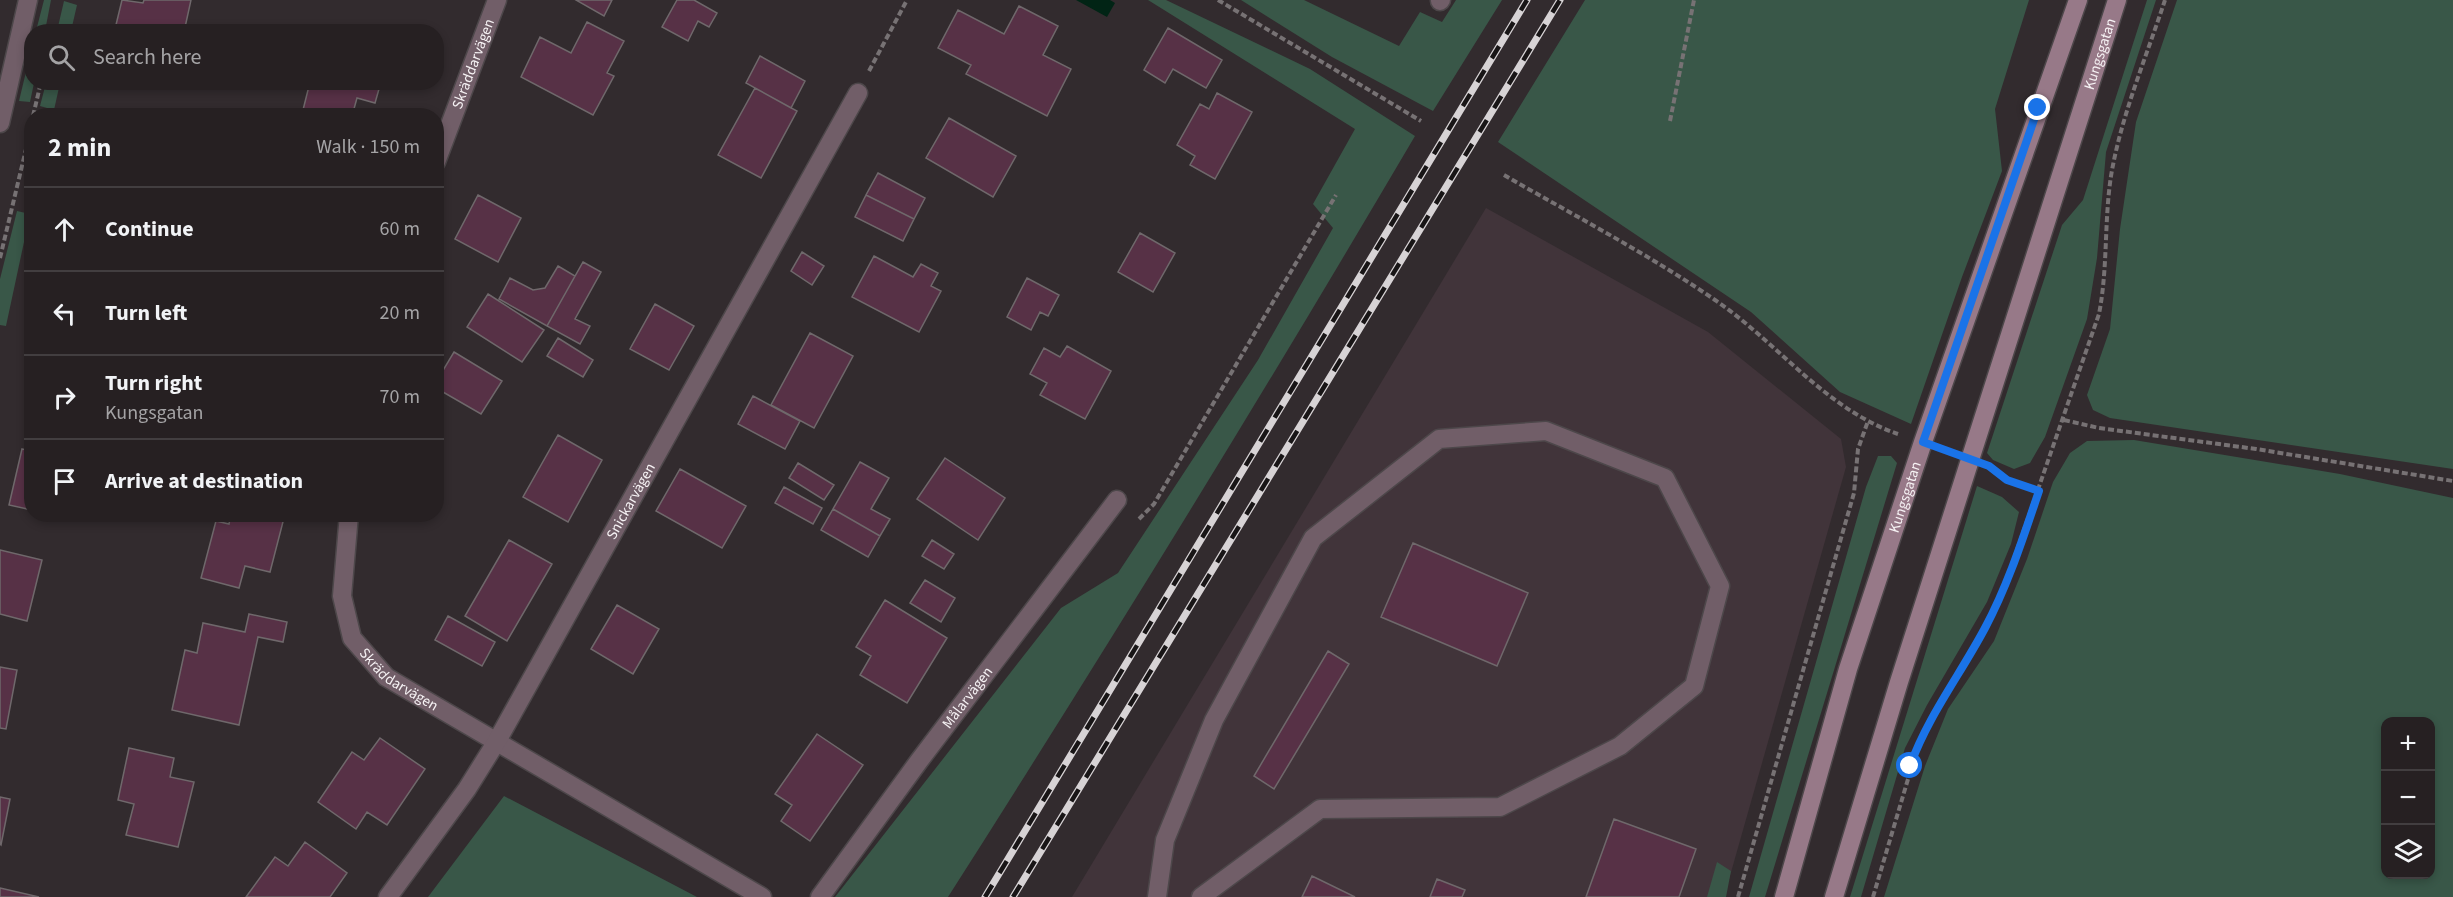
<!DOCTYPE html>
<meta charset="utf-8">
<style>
body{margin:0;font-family:"Source Sans 3",sans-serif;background:#322d2f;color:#f1f3f6}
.controls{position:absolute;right:18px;bottom:18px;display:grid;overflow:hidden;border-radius:12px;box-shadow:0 3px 9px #0003}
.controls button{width:54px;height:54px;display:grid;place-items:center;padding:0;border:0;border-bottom:2px solid #423e40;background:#262022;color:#f1f3f6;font:30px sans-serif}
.stop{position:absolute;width:18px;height:18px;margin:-14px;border:4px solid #1a73e8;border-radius:50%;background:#fff}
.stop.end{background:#1a73e8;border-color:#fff;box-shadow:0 2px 6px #0008}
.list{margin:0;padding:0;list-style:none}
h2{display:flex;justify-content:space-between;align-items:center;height:78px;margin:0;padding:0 24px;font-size:26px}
h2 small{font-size:20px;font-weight:400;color:#a4a3a5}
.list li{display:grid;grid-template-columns:39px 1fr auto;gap:18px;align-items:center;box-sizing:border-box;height:84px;padding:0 24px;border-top:2px solid #423e40}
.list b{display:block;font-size:22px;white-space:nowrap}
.list p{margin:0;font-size:20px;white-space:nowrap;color:#a4a3a5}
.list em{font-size:20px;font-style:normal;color:#a4a3a5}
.icon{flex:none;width:33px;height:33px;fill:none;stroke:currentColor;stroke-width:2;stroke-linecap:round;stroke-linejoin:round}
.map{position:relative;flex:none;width:2453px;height:897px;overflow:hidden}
.search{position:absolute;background:#262022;box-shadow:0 3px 9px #0003;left:24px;top:24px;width:420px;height:66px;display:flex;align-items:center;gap:15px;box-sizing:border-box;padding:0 21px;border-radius:24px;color:#a4a3a5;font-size:22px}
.panel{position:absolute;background:#262022;box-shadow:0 3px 9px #0003;left:24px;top:108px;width:420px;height:414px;border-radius:24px}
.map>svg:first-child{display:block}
.built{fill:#41343a}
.green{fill:#395748;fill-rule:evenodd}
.water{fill:#012415}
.building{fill:#573146;stroke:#6f686b;stroke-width:1.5}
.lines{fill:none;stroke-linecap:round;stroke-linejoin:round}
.lane-casing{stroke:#4d474a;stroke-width:21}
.street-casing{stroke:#4d474a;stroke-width:21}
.secondary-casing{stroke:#4d474a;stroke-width:21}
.path{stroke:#777274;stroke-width:4;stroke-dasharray:6 3;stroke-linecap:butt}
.lane{stroke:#715e68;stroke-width:18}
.street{stroke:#715e68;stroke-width:18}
.secondary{stroke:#977988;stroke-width:18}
.rail-casing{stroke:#d7d3d5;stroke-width:7}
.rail{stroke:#181516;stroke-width:4.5;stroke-dasharray:14;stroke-linecap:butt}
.route{stroke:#1a73e8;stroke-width:8}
.labels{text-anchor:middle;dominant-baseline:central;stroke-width:4.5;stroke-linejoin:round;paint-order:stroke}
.street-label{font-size:15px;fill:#f6f2f4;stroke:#181516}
</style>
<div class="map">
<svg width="2453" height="897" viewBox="0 0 2453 897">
<rect width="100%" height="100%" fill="#322b2e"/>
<path class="built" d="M1486,208L1708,332L1841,439L1846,467L1724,897H1072Z"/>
<path class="green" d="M44,0H51L45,31H36Z
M1148,0H1166L1310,69L1415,136C1264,393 1108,646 948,897H835L1061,608L1118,573L1258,360L1333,228L1313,204L1355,129Z
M1241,0H1304L1399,46L1420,12L1442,22L1456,0H1502L1433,111L1332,57Z
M1585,0H2029L1995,109L2002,171L1962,277L1911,424L1840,392L1751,312L1498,142Z
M2147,0H2156L2106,152L2097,258L2087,319L2045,437L2030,463L2014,469L1993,460L1987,453L2062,225L2083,200Z
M2177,0H2453V469L2110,418L2093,410L2087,395L2110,329L2120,229L2136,122Z
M64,1L77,5L71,31H57Z
M31,51L32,82L34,83L30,102L19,101Z
M46,83H60L54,110L40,106Z
M17,211L30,214L6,326L0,325V279Z
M2134,440L2340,474L2453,498V897H1884L1925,766L1948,709L1994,641L2027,559L2053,482L2070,453L2087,441ZM2386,722H2430V874H2386Z
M1878,456H1891L1897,463L1765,897H1749L1866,487Z
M1977,486L2002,497L2019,512L2011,544L1987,602L1927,705L1905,748L1861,897H1850Z
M504,796L697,897H428Z
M1717,862L1731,871L1726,897H1707Z"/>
<path class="water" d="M1076,0H1110L1115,3L1107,17Z"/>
<path class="building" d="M122,0L143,3L144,0H191L184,32H104L105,27L115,29Z
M576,0H612L604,16Z
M677,0H694L717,13L709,27L698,21L688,41L662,27Z
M1019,6L1058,26L1043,55L1071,69L1047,116L966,74L971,65L938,48L958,10L1004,34Z
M587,22L624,41L607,73L614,76L593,115L521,77L540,37L571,53Z
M1168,28L1222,60L1206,88L1173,69L1165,83L1144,70Z
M760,56L805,81L791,108L746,83Z
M310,82H381L375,103L357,98L352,116H323L303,110Z
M755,88L797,111L761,178L718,155Z
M1217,93L1252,112L1215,179L1190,165L1195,156L1177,145L1200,104L1209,109Z
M70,111L86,116H69Z
M949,118L1016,156L993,197L926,158Z
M878,173L925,198L914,219L866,195Z
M478,195L521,218L498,262L455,239Z
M866,195L914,219L903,241L855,217Z
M1140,233L1175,253L1153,292L1118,272Z
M802,252L824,266L812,285L791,271Z
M874,256L913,277L921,264L938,273L931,286L941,291L919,332L852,297Z
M583,262L601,272L575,319L590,326L580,344L547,326Z
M558,266L575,276L547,326L499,299L510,278L533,290L545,288Z
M1027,278L1059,295L1048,316L1040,312L1031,330L1007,317Z
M488,294L544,330L522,362L467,327Z
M655,304L694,326L669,370L630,349Z
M810,333L853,356L814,428L771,405Z
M558,338L593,360L583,377L547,356Z
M1067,346L1111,371L1085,419L1040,395L1047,383L1030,374L1044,348L1060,357Z
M454,352L502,381L481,414L436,388V382Z
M753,396L800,421L785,449L738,424Z
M558,435L602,460L568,522L523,497Z
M22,449L32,451V510L9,505Z
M945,458L1005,498L978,540L917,499Z
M860,462L889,478L871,509L890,519L880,536L833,509Z
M798,463L834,485L824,500L789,478Z
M680,469L746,506L722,548L656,511Z
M784,487L822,508L813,524L775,503Z
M833,509L880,536L868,557L821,530Z
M231,514H285L270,572L245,566L239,588L201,578L216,521L229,524Z
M509,540L552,564L507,641L465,616Z
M932,540L954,554L944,569L922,556Z
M1413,543L1528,593L1497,666L1381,617Z
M0,550L42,560L27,621L0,614Z
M925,580L955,598L941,622L910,603Z
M885,600L947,638L907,703L860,675L871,656L856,647Z
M617,605L659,629L633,674L591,649Z
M249,614L287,622L283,642L258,637L239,725L172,710L185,650L197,653L203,623L245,632Z
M448,616L495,642L482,666L435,640Z
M1328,651L1349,664L1274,789L1254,776Z
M0,667L17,670L6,729L0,728Z
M817,734L863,765L810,841L781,821L792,805L775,794Z
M380,738L425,769L387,825L367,812L356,829L318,802L352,752L364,760Z
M129,748L174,758L170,777L194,782L178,847L126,835L134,804L118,800Z
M0,797L10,799L1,845L0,844Z
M1614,819L1696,849L1679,897H1586Z
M305,842L347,873L330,897H246L275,857L288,866Z
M1312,876L1355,897H1302Z
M1437,879L1465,890L1462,897H1430Z
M0,888L39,897H0Z"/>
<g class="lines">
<defs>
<path id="lane" d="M1440,1L1441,0
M1157,897L1165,840L1214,720L1313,538L1439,439L1546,431L1665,478L1720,586L1694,686L1620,746L1500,807L1320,809L1201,897"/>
<g id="street">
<path d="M0,123L28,0"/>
<path id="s1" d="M436,162L497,0"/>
<path id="s2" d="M349,514L342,596L352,638L386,677L762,897"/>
<path id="s3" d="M388,897L467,789L497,741L858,93"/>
<path id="s4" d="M820,897L919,761L1117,500"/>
</g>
<g id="secondary">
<path id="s5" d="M1784,897L1848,669L1923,442L2078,0"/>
<path id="s6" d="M1834,897L1899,682L2117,0"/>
</g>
</defs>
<use href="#lane" class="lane-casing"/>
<use href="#street" class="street-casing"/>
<use href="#secondary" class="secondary-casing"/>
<path class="path" d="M1218,0L1421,121
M869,71L907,0
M33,116L41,82
M1670,121L1694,0
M1504,175C1575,216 1648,254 1715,300C1778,343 1825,409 1898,434
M0,258L32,124
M2064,420L2099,428L2256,449L2453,481
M1994,471L2007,480L2039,491
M1139,519L1154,504L1336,195
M1738,897L1854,493L1858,449L1868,421
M1873,897L1919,742L1969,657L2001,596L2099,314C2108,268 2104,222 2111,176C2121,116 2146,58 2165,0"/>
<use href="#lane" class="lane"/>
<use href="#street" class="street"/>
<use href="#secondary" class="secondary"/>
<defs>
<path id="rail" d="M985,897L1527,0
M1013,897L1560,0"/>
</defs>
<use href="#rail" class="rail-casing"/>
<use href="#rail" class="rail"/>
</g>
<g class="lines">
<path class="route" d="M1910,766C1928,716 1960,675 1985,628C2008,585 2023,538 2039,491L2007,480L1989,466L1923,442L2038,108"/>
</g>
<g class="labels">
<g class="street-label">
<text stroke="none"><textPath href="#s6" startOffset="884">Kungsgatan</textPath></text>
<text stroke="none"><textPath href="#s1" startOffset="105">Skräddarvägen</textPath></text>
<text stroke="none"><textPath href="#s5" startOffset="418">Kungsgatan</textPath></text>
<text stroke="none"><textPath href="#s3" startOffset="465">Snickarvägen</textPath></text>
<text stroke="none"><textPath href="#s2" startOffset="189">Skräddarvägen</textPath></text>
<text stroke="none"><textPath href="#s4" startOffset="248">Målarvägen</textPath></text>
</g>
</g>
</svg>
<div class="controls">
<button>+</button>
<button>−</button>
<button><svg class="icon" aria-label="layers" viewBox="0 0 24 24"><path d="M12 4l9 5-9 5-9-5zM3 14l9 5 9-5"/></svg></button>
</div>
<div class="stop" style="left:1910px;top:766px"></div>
<div class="stop end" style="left:2038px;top:108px"></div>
<div class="search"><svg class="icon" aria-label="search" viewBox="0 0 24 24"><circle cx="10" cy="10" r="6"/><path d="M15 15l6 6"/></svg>Search here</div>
<section class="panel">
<h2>2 min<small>Walk · 150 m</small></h2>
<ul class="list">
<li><svg class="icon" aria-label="ahead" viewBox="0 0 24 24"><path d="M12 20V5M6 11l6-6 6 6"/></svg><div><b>Continue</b></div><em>60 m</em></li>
<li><svg class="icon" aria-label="left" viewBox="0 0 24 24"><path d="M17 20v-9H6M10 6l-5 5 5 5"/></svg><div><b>Turn left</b></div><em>20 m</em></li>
<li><svg class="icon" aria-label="right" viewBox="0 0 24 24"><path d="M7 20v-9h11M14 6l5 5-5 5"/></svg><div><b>Turn right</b><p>Kungsgatan</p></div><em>70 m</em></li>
<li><svg class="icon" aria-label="arrive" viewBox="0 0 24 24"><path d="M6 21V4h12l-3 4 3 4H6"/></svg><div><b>Arrive at destination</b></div></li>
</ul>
</section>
</div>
